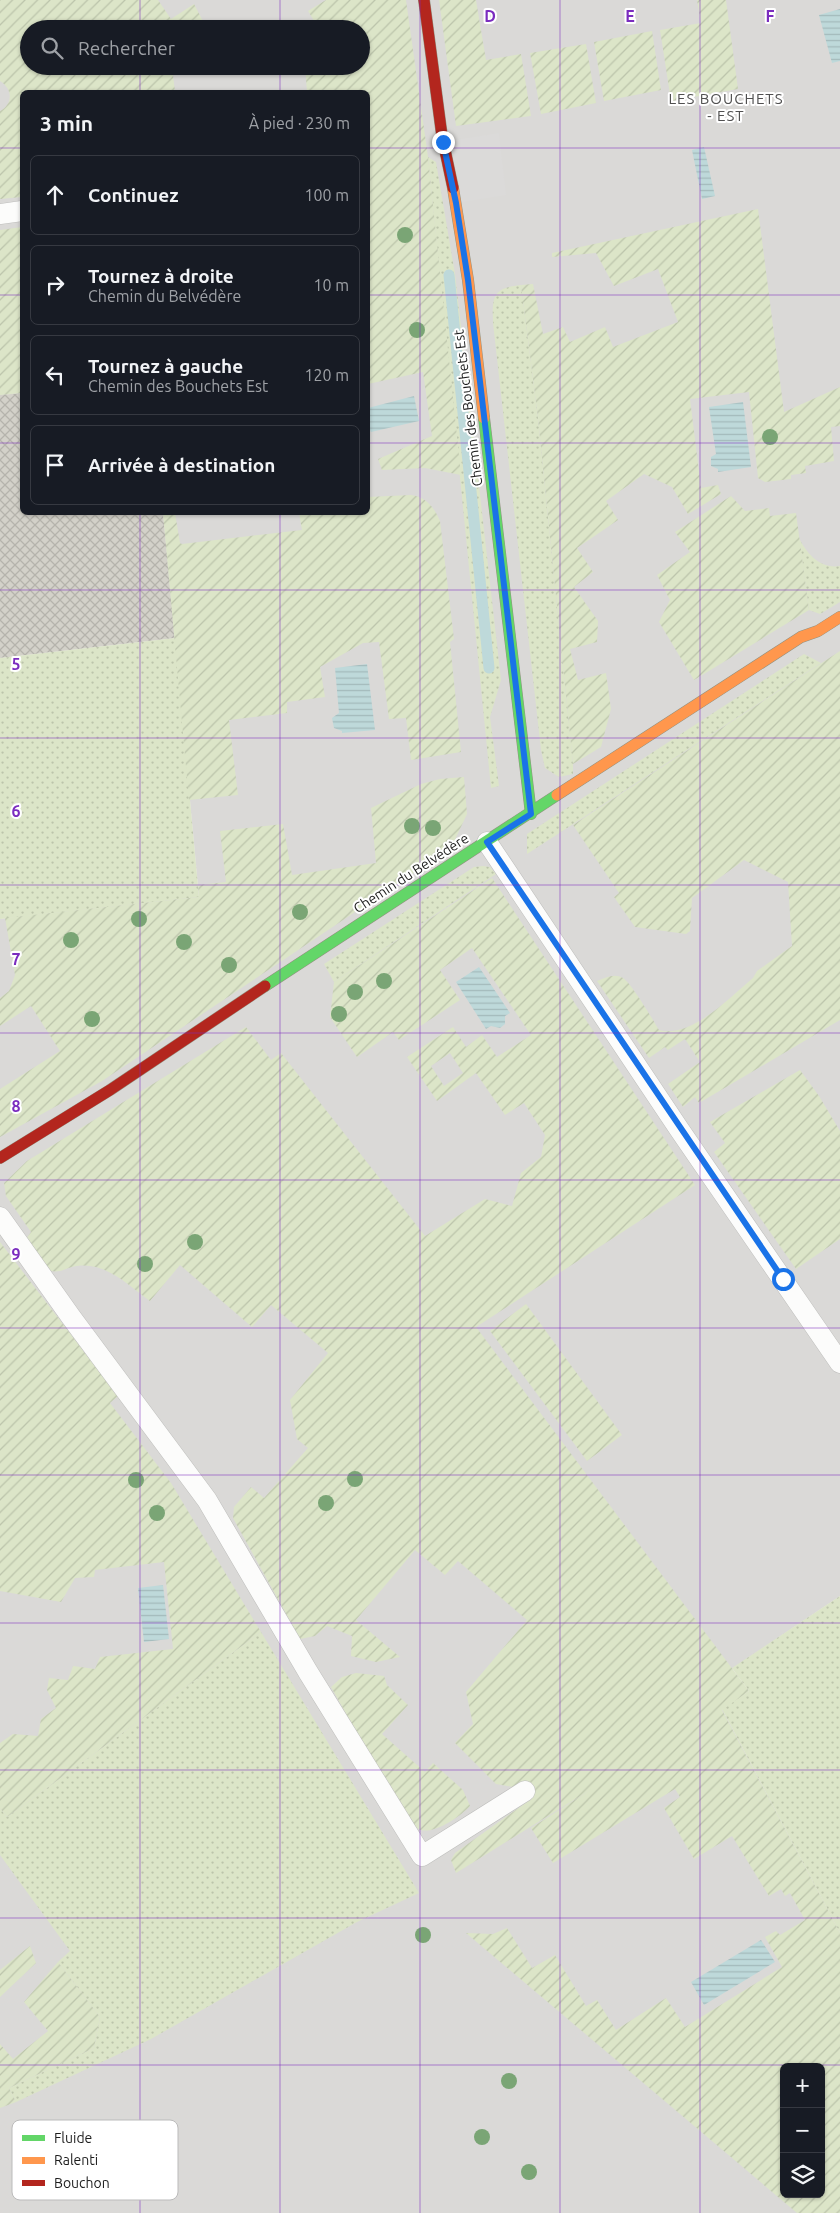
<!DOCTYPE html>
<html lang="fr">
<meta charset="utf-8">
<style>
body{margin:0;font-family:Ubuntu,sans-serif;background:#242831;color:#f1f3f6}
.controls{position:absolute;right:15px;bottom:15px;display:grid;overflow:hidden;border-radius:8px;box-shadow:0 1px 4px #0004}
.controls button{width:45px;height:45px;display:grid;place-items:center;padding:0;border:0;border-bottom:1px solid #363941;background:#171b24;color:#f1f3f6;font:25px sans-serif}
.stop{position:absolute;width:15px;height:15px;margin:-11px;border:4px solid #1a73e8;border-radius:50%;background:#fff}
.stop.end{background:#1a73e8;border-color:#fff;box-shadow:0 1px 5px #0008}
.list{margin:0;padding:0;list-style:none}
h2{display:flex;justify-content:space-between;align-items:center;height:65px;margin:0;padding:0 20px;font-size:21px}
h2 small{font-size:16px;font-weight:400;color:#9ea1a6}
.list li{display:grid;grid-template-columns:32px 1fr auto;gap:15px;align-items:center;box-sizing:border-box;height:80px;margin:0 10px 10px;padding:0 10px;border:1px solid #363941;border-radius:8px}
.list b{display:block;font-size:19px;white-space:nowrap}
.list p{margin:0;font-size:16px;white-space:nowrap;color:#9ea1a6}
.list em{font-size:16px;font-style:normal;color:#9ea1a6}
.icon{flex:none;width:28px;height:28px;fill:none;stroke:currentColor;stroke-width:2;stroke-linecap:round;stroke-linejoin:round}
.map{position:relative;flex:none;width:840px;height:2213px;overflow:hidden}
.search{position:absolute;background:#171b24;box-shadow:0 1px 4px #0004;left:20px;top:20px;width:350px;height:55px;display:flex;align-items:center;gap:12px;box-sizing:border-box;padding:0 18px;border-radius:28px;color:#9ea1a6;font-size:19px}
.panel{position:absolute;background:#171b24;box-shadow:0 1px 4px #0004;left:20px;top:90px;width:350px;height:425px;border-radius:8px}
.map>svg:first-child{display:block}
.residential{fill:#dad9d7;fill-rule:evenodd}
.construction{fill:url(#construction-cross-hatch)}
.grass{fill:url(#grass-dots)}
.garden{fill:url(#garden-furrows);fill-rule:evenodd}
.parking{fill:#dbdad9}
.water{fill:url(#water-rules)}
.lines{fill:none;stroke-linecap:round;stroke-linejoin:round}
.stream{stroke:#bed9da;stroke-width:11}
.lane-casing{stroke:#bebebc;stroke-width:21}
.fast-casing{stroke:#939280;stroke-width:12}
.slow-casing{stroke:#939280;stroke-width:12}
.jam-casing{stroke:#939280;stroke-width:12}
.lane{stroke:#fcfcfb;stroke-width:20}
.fast{stroke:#63d668;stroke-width:11}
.slow{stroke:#ff974d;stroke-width:11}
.jam{stroke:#b3261e;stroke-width:11}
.tree{fill:#7aa575}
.route{stroke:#1a73e8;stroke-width:6}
.grid{fill:none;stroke:#7b2cbf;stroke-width:1;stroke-opacity:0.55}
.labels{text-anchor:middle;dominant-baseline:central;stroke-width:4;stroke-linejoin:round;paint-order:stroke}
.street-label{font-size:14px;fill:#1d1d1d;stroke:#fff}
.neighbourhood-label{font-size:15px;letter-spacing:1px;fill:#505050;stroke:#fff}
.key{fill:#fff;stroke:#bbb;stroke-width:1}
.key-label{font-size:14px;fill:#1d1d1d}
.grid-label{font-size:16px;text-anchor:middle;font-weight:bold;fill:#7b2cbf;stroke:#fff;stroke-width:4;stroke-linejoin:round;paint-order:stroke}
</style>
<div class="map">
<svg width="840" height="2213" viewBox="0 0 840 2213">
<defs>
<pattern id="construction-cross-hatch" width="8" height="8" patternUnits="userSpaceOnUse" patternTransform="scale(1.25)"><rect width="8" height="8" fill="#d3d1c9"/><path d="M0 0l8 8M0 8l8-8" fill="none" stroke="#b5b3ac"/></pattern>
<pattern id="grass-dots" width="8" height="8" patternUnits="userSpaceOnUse" patternTransform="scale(1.25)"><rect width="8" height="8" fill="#dce5c8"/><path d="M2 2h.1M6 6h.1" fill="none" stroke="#bcc4ab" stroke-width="1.8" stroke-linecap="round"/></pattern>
<pattern id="garden-furrows" width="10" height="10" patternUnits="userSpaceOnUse" patternTransform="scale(1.25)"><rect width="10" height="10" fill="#dce5c8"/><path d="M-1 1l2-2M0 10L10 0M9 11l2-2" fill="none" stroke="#bcc4ab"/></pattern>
<pattern id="water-rules" width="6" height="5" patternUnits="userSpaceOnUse" patternTransform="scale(1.25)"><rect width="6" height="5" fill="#bed9da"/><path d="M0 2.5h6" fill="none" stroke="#a3babb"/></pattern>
</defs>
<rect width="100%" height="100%" fill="#ebe9e6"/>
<path class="residential" d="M0,0H840V1596L733,1668L722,1709L840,1933V2213H0V919L199,896L163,513L368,512V92H22V393L0,395ZM29,29H361V66H29ZM784,2067H821V2194H784Z"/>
<path class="construction" d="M22,393V512L163,513L175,638L0,658V395Z"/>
<path class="grass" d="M428,157L436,162L455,274L501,680L490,717L499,786L491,788Z
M521,285L538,418L573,764V774L559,777L545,768L541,750L493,323C492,296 493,288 521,285Z
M799,538C807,554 820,569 840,566V602L820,614L809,610Z
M175,638L199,897L0,919V658Z
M804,654L821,663L527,854V834Z
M483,866L490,867L496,874L334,982L324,964L474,867Z
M840,1596V1933L722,1709L749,1691L732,1668Z
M261,1632L419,1893L357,1922L151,2039L16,2102L9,2088L94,2048L100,2017L58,1962L70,1951L0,1855V1808L7,1817Z"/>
<path class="garden" d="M0,0H158L171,19L194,4L205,25L202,29H29V66H172L175,92H22V197L0,199V111C13,104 13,89 0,81Z
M326,0H406L428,157L461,475L425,468L382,470L378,459L432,436L423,372L368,384V92H307L305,66H361V29H319L308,11Z
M439,0H476L486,60L521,54L531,116L456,126Z
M697,0H726L738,89L671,101L660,30L701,23Z
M652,31L661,90L604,101L594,42Z
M586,44L596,103L541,114L530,53Z
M758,209L784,412L840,387V426L831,427L834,461L805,466L806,473L791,475V479L765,482L758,478L749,392L690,399L701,488L718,485L721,494L688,514L672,487L644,474L606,501L618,520L577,548L593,572L574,587L598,621L597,642L570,649L578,680L606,673L611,709L601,747L573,764L538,418L521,285L533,284L543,334L563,327L570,342L605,327L613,347L678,322L658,269L614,286L596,253L552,257V253Z
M22,227V393L0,395V230Z
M411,495C426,497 434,507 440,521L454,639L450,642L461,752L411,760L406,718L389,719L379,642L363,643L320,667L325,697L287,702V713L229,720L238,795L189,800L163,513H175L180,543L182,544L302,530L299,513L368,512V497Z
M731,496L745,511L769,508L770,516L796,513L809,610L694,680L659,622L670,600L657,575L690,552L675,532Z
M840,651V1020L699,1103L695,1097L683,1107L668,1084L700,1062L685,1039L668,1050L665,1047L649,1058L597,981C606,977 615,973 623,978C632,984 653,1020 659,1030C691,1039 730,997 753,978L757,971L792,946L788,882L744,860L692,898L690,931L686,934L635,927L614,897L619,893L573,825Z
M464,777L467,814L451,848L102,1081L0,1137V1089L60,1051L31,1006L0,1026V998L9,991L15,975L5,918L199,897L198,885L226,882L220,831L283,824L292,875L376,863L371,808L421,784L440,779Z
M492,878L695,1185L476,1327L749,1691L722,1710L840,1933V2213H797L466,1933L493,1934L507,1928L532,1968L555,1955L586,2006L597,2000L616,2030L666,1998L685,2027L782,1967L765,1937L776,1931L780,1935L805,1920L790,1893L785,1896L781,1889L769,1896L732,1836L694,1859L664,1808L680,1797L675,1789L553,1863L531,1828L595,1787L456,1873L451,1860L455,1853L534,1797L523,1782L513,1787L496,1784L455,1743L473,1724L466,1692L527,1620L458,1561L445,1575L415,1550L356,1620L400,1657L376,1662L351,1656L352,1636L327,1626L315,1636L300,1639L233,1518L234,1507L251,1487L264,1498L308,1448L297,1439L290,1400L328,1353L271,1305L252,1327L180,1265L150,1301C128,1285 106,1262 77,1266C67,1267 62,1273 51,1271L26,1239L31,1232L6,1196L4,1183L27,1161L246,1027L271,1060L281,1053L425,1236L485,1199L512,1206L521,1173L541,1157L545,1135L524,1103L505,1115L476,1073L437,1101L407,1057L453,1027L466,1047L482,1035L497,1057L531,1035L472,948L440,970L460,1000L399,1040L393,1032L357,1057L330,1017L334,982ZM450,1053L463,1073L444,1086L431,1066ZM784,2067H821V2194H784Z
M800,1070L819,1096L840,1131V1239L796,1269L714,1152L725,1143L710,1122Z
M0,1242L118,1396L110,1403L171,1483L261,1632L7,1817L0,1808V1743L13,1734L38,1736L41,1719L56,1708L47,1690L49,1678L68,1680L73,1666L95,1669L100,1657L173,1649L164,1562L95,1570L94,1577L75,1578L61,1602L0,1591Z
M526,1304L622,1435L587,1461L490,1331Z
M356,1673L384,1676L387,1685L408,1705L382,1734L425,1772L433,1763L463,1790L470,1806C461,1816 435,1834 421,1830C417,1829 412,1824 407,1822L331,1687L342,1677Z
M30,1946L36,1963L0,1997V1970Z
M58,1962L100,2017L94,2048L9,2088L16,2102L0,2108V2044L13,2059L48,2031L24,2002Z"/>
<path class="parking" d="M499,133L506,195L456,203L443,142Z"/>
<path class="water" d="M840,9V61L832,63L819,15Z
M704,147L715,196L702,199L692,150Z
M414,396L419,421L371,432L368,426V408Z
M743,402L751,467L718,472V469L711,466V457L716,454L709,407Z
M367,664L375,730L342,733V731L334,728L332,718L339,713L335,668Z
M479,967L510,1013L505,1016V1024L500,1028L491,1026L486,1029L456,982Z
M163,1585L169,1639L144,1642L138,1588Z
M761,1940L775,1962L704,2005L691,1982Z"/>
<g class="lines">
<path class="stream" d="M449,275L489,668"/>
<defs>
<path id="lane" d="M0,214L22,211
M487,842L679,1129L840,1363
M0,1217L71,1317L207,1500L308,1672L422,1856L525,1791"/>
<path id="fast" d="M484,418L531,814
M265,986L557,795"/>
<path id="slow" d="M453,188L468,280L484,418
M557,795L801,637L818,631L840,617"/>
<path id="jam" d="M424,0L442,136L453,188
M0,1158L110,1090L265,986"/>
</defs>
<use href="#lane" class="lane-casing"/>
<use href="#fast" class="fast-casing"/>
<use href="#slow" class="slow-casing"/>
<use href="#jam" class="jam-casing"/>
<use href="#lane" class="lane"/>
<use href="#fast" class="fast"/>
<use href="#slow" class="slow"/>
<use href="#jam" class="jam"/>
</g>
<g class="tree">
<circle cx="405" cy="235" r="8"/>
<circle cx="417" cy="330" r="8"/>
<circle cx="770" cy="437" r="8"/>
<circle cx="412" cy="826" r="8"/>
<circle cx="433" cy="828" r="8"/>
<circle cx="300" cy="912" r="8"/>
<circle cx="139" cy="919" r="8"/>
<circle cx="71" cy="940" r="8"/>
<circle cx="184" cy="942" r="8"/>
<circle cx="229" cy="965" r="8"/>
<circle cx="384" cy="981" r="8"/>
<circle cx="355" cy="992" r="8"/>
<circle cx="339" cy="1014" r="8"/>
<circle cx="92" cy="1019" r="8"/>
<circle cx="195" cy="1242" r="8"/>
<circle cx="145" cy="1264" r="8"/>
<circle cx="355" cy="1479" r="8"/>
<circle cx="136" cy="1480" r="8"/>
<circle cx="326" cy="1503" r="8"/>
<circle cx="157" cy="1513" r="8"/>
<circle cx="423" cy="1935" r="8"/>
<circle cx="509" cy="2081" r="8"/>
<circle cx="482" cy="2137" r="8"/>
<circle cx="529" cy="2172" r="8"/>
</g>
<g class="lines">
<path class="route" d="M443,142L456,203L468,280L531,814L487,842L783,1279"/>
</g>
<path class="grid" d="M140,0V29M280,0V29M420,0V2213M560,0V2213M700,0V2213M140,66V92M280,66V92M0,148H22M368,148H840M0,295H22M368,295H840M0,443H22M368,443H840M140,512V2213M280,512V2213M0,590H840M0,738H840M0,885H840M0,1033H840M0,1180H840M0,1328H840M0,1475H840M0,1623H840M0,1770H840M0,1918H840M0,2065H840"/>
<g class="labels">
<g class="street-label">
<text transform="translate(468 408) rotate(-97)">Chemin des Bouchets Est</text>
<text transform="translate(411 873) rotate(-33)">Chemin du Belvédère</text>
</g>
<g class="neighbourhood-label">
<text x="726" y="98">LES BOUCHETS<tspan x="726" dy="17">- EST</tspan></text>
</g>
</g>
<rect x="12" y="2120" width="166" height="80" rx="8" class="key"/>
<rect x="22" y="2135" width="23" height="6" fill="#63d668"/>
<rect x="22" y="2157" width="23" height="7" fill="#ff974d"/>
<rect x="22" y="2180" width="23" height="6" fill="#b3261e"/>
<g class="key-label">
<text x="54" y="2143">Fluide</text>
<text x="54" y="2165">Ralenti</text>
<text x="54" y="2188">Bouchon</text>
</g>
<g class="grid-label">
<text x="490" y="22">D</text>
<text x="630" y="22">E</text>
<text x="770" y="22">F</text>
<text x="16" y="670">5</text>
<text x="16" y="817">6</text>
<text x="16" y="965">7</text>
<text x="16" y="1112">8</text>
<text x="16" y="1260">9</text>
</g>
</svg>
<div class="controls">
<button>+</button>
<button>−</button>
<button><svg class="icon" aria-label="layers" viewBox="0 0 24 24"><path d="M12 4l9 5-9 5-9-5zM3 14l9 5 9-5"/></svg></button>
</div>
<div class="stop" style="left:783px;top:1279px"></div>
<div class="stop end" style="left:443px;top:142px"></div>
<div class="search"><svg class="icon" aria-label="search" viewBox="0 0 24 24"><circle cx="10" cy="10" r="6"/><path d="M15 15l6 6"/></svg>Rechercher</div>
<section class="panel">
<h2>3 min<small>À pied · 230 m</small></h2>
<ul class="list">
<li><svg class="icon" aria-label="ahead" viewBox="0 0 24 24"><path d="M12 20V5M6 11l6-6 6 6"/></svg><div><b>Continuez</b></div><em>100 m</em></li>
<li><svg class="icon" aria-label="right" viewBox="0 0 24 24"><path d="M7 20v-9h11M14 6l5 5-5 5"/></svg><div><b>Tournez à droite</b><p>Chemin du Belvédère</p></div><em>10 m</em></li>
<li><svg class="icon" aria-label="left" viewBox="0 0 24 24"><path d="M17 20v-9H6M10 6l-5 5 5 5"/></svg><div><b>Tournez à gauche</b><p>Chemin des Bouchets Est</p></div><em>120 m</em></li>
<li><svg class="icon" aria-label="arrive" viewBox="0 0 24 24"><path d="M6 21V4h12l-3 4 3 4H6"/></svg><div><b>Arrivée à destination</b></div></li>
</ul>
</section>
</div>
